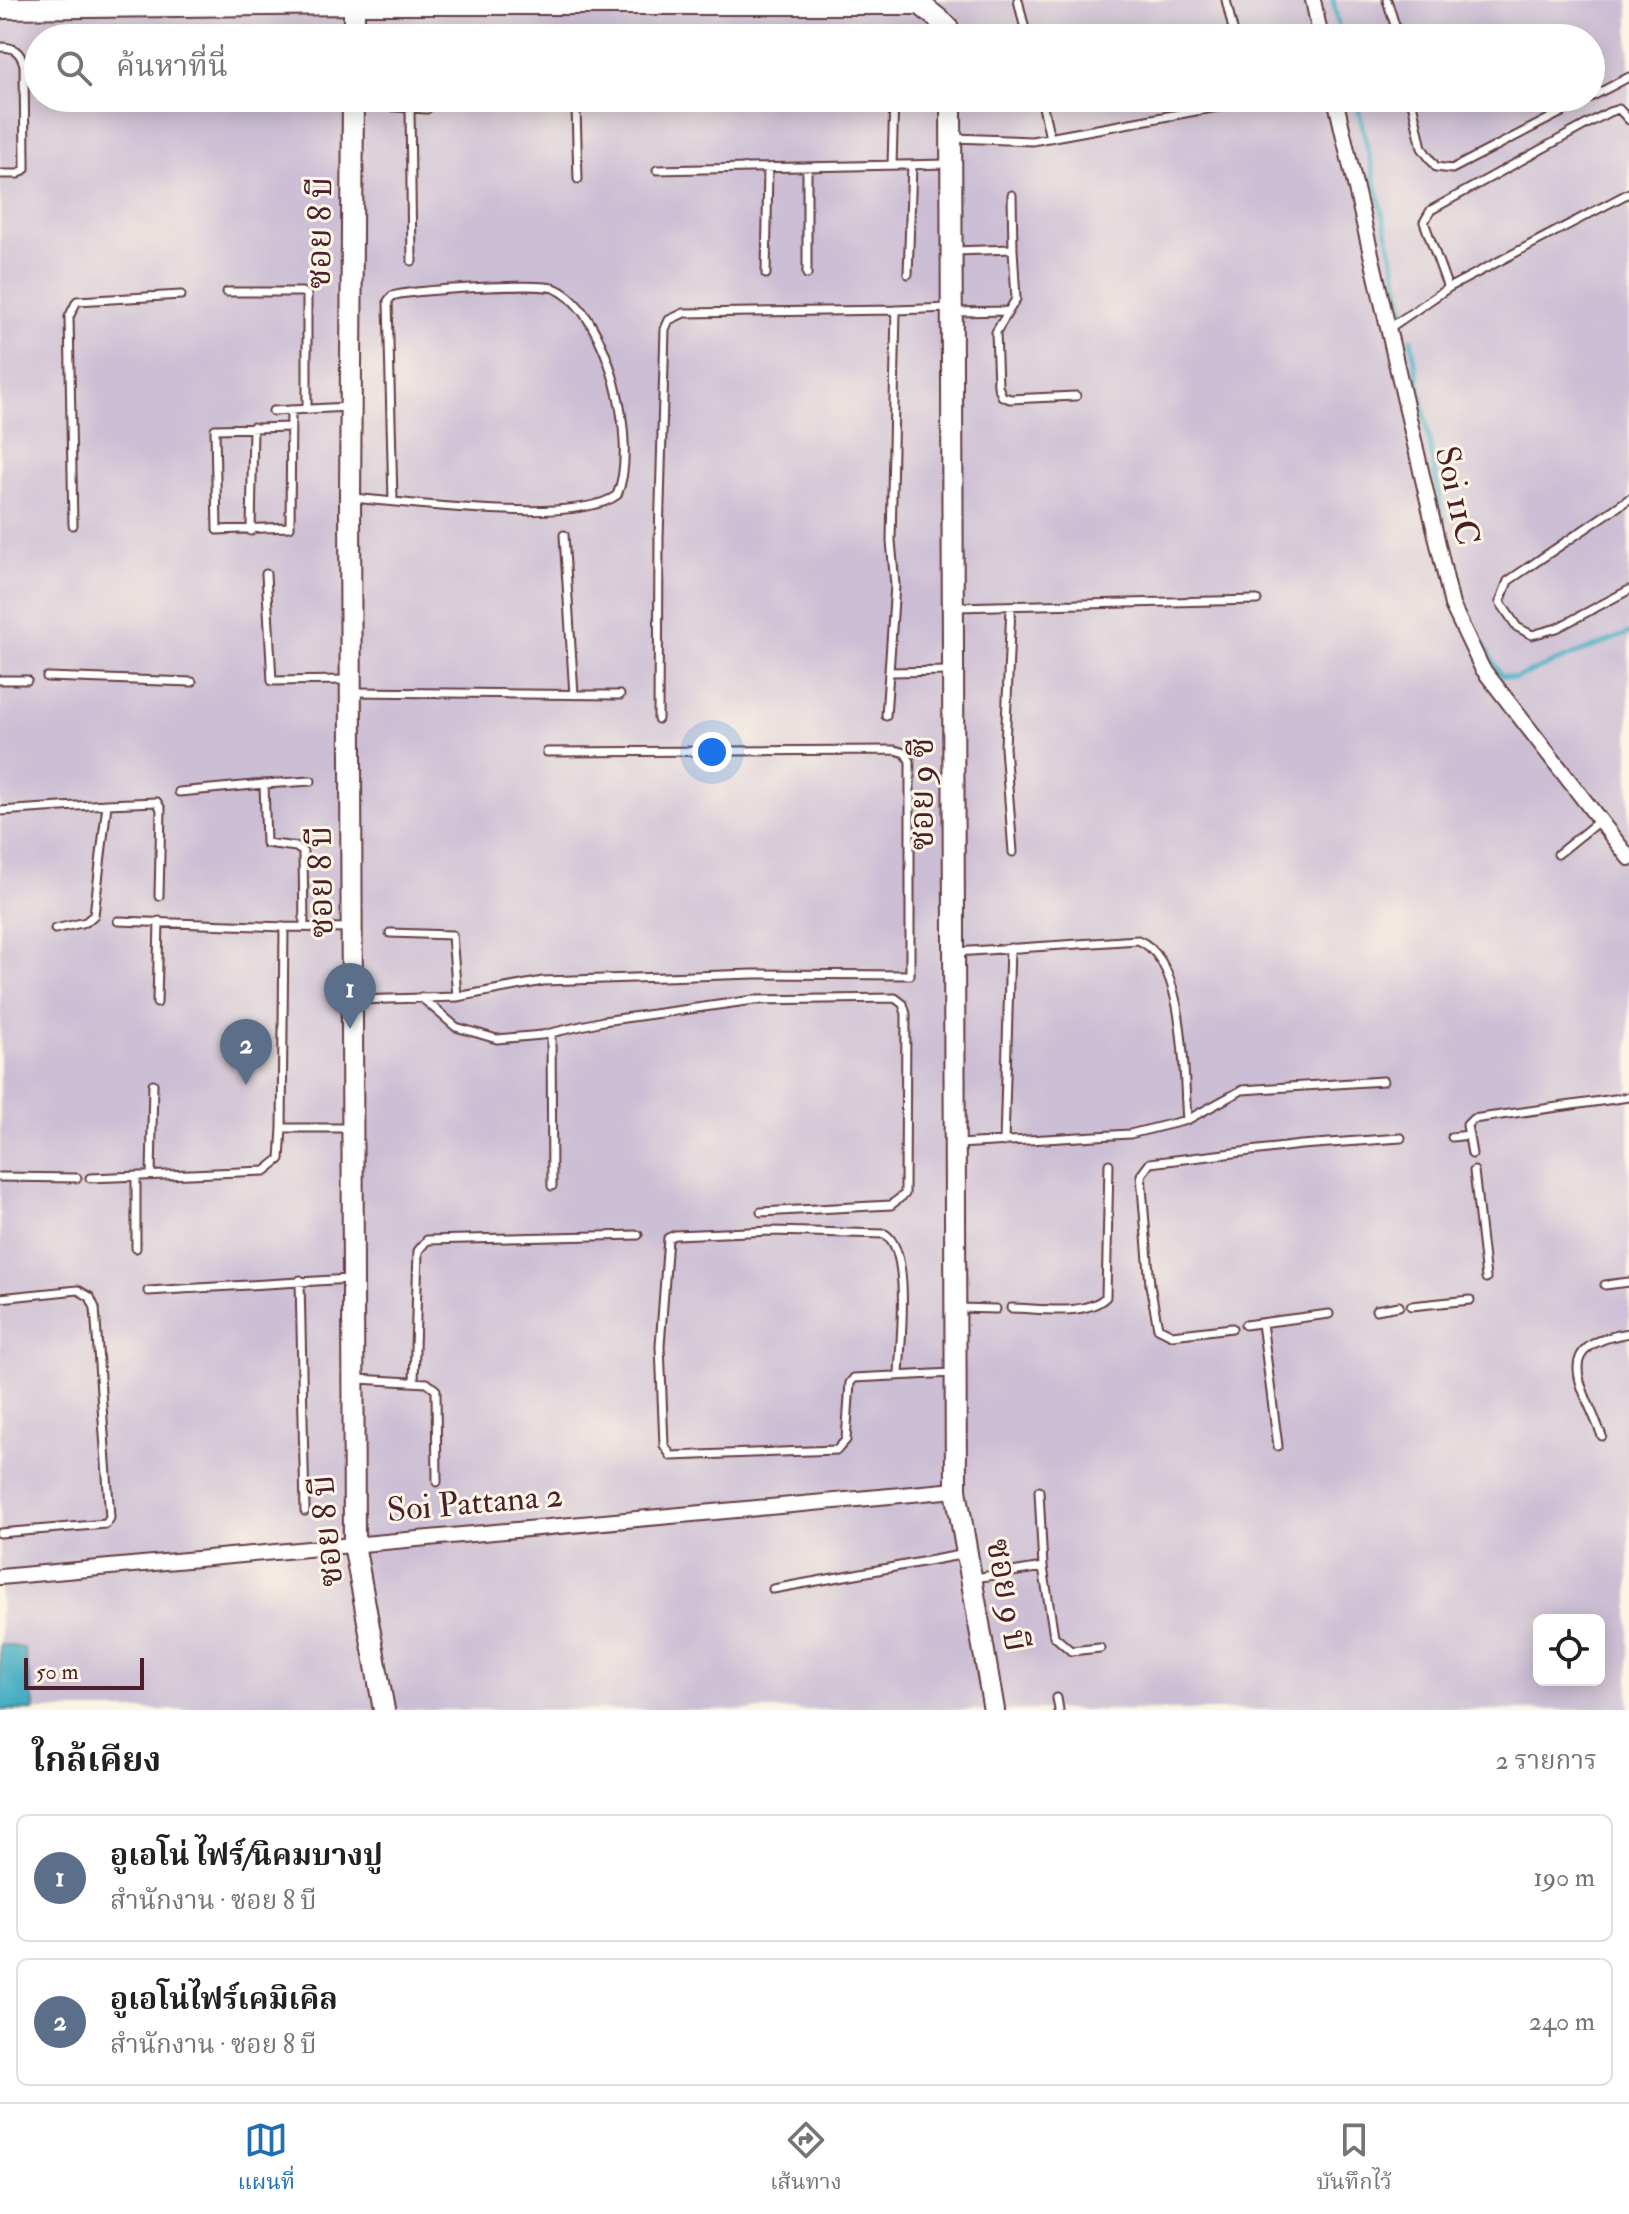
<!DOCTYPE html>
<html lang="th">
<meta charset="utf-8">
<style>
body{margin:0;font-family:"IM FELL Double Pica","Noto Serif Thai",serif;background:#f2f2f2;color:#202124}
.controls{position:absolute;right:24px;bottom:24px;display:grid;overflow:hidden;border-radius:12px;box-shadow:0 4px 20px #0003}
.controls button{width:72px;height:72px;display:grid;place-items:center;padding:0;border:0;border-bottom:2px solid #e0e0e0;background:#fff;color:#202124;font:40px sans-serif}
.scale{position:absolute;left:24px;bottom:20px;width:120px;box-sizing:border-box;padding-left:8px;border:4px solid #4a1f2b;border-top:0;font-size:22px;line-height:28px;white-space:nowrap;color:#4a1f2b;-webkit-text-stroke:6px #fcf5e5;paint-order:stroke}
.you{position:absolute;left:712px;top:752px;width:28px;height:28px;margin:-20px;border:6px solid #fff;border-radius:50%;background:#1a73e8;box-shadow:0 0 0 12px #1a73e833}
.badge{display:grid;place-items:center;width:52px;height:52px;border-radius:50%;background:#1f6fb2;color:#fff;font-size:26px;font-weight:700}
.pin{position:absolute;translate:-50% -66px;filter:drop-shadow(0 2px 4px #0008)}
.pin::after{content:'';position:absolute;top:42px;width:28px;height:24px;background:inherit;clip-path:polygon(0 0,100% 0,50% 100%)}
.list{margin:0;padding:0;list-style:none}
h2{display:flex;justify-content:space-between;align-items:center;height:104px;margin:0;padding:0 32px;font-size:34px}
h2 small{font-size:26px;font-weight:400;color:#757577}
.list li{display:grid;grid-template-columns:52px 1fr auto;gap:24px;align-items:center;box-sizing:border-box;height:128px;margin:0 16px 16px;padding:0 16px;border:2px solid #e0e0e0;border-radius:12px}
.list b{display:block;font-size:30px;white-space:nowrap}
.list p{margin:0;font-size:26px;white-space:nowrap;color:#757577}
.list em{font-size:26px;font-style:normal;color:#757577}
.icon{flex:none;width:44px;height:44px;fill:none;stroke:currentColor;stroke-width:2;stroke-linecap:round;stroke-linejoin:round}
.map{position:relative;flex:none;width:1629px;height:1710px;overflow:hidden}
.search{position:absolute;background:#fff;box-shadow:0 4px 20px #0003;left:24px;right:24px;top:24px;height:88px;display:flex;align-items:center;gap:20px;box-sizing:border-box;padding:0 28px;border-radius:44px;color:#757577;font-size:30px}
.sheet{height:392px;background:#fff}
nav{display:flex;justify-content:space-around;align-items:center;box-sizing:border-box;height:112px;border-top:2px solid #e0e0e0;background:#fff;font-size:22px;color:#757577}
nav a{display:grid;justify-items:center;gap:4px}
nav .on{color:#1f6fb2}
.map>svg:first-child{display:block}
.industrial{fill:#ccbed4;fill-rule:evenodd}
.water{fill:#43acc3;stroke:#466677;stroke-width:2}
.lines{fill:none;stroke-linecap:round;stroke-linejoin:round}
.stream{stroke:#43acc3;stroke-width:5}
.lane-casing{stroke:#633c41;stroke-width:11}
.street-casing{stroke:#633c41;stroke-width:18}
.secondary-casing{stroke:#633c41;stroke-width:24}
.lane{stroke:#fff;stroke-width:7}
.street{stroke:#fff;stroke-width:14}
.secondary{stroke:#fff;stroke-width:20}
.labels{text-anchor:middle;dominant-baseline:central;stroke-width:6;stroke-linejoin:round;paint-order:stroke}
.street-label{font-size:34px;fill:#4a1f2b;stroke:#fcf5e5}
</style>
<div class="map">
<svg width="1629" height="1710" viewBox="0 0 1629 1710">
<rect width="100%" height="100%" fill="#fcf5e5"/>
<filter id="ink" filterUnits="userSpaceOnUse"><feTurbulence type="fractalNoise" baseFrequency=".0125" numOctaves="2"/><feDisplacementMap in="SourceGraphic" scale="16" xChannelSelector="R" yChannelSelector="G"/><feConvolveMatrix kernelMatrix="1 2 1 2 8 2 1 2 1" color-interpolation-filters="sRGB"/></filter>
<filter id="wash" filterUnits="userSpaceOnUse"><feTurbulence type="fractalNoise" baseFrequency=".006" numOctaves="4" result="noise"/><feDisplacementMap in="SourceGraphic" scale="32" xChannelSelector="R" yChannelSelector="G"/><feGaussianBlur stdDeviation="1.8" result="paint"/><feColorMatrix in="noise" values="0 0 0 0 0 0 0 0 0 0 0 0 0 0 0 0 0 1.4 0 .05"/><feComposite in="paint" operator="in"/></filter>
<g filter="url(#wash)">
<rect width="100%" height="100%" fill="#f0e0bf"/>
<path class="industrial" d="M0,0H1629V1710H0ZM38,38H1591V98H38ZM1539,1620H1599V1680H1539Z"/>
<path class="water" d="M0,1644L24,1648L35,1710H0Z"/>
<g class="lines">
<path class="stream" d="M1333,0L1341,38
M1356,98L1405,311
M1411,339L1451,563L1466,615L1501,675L1515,678L1629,633"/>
</g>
</g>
<g filter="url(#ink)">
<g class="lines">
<defs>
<path id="lane" d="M1018,0L1027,38
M1226,0L1235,38
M1387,0L1399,38
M0,47C14,47 20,51 24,65L25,162V169L18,174H0
M1591,97L1629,77
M1041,98L1050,138
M1411,98L1422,148L1436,167L1452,169L1589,98
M355,104L410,108L412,261
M410,108L427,109
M523,108H576V98
M576,108L578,179
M954,138L1032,141L1223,106L1237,98
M892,165L894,98
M657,170L949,164
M1013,249L1016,299L996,332L998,386L1002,396L1010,399L1076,396
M955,251L1013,249L1012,195
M766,274L768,168
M807,274V167
M908,274L912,165
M1448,288L1629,193
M227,292H302L307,295V409
M956,312L1007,311
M1388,329L1448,288L1424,222L1431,210L1609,112L1619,109L1629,120
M273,411L348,407
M291,427L215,429L217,530L290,527L291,410
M352,498C407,502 577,526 617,495C639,446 609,313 556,289C542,282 409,290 392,296L388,301L393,501
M1629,499L1508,581L1500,602L1517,627L1532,635L1557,628L1629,590
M73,525L69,317L77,301L181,295
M251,531L253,427
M564,535L574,695
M266,574L272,681L349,680
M1011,606L1005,747L1013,852
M956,607L1257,600
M889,672L951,671
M47,677L192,682
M0,680H27
M353,692L620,695
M886,716L895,585L891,541L896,310L951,308
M658,719L659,538L665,329L669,320L684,313L896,310
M179,792L264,784
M0,811L107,804
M1558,854L1599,821
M118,921L284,927L282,1128H349
M284,927L350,928
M304,927L303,852L296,847L266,843L264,784L311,781
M55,929L86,922L94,915L107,804L157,802L161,809L159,896
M390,933L452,935L457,997
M956,952L1138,940C1187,960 1183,1073 1187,1120
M421,997L456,1027L497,1039L542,1035L603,1021L754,1000L895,998L903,1004L906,1014L905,1194L891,1205L761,1212
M354,1000L457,997L543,981L754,974L910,975V761L905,753L895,750L547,752
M157,1003L159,921
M551,1033L552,1186
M1452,1137L1469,1135
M1004,1142L1010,948
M958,1144L1130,1134L1187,1120L1242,1090L1383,1081
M1472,1154L1467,1125L1473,1119L1629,1097
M1474,1171L1486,1278
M151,1175L153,1084
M0,1177L77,1178
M90,1178L265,1171L280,1159L282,1128
M136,1248V1176
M300,1280L305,1511
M1605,1285L1629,1282
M148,1291L350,1279
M0,1298L78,1290L90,1297L95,1308L110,1518L106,1524L0,1533
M1411,1306L1470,1300
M957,1308L996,1309
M1011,1308C1039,1308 1085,1317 1106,1297L1109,1164
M1376,1310L1399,1306
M1262,1323L1278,1446
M1245,1325L1329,1314
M1232,1328L1172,1335L1158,1328L1150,1285L1141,1175L1150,1163L1301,1145L1401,1138
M899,1375C900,1344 912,1251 885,1234L772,1231L675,1235L668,1238L660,1346L664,1445L671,1456L837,1450L846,1440L850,1383L854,1378L953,1373
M358,1379L427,1383L436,1390L437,1482
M414,1382L418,1251L427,1240L638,1235
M1602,1436C1581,1382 1550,1346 1629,1333
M1039,1491L1043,1567
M975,1578L1043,1567L1054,1636L1071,1651L1100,1648
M773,1589L966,1554
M1057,1698L1059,1710"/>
<path id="street" d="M1313,0L1321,38
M1335,98L1452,605L1482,668L1629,858
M0,1577L956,1490"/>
<path id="secondary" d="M0,8L354,4H920L947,26L949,38
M354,38V0
M353,98L350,498L354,1544L384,1710
M951,98L956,1490L994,1710"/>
</defs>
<use href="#lane" class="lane-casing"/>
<use href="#street" class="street-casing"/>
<use href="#secondary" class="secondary-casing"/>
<use href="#lane" class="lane"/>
<use href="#street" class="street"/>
<use href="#secondary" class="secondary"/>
</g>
</g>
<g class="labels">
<g class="street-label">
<text transform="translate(320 233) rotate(-89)">ซอย 8 บี</text>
<text transform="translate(1457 496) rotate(77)">Soi 11C</text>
<text transform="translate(922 794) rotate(-90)">ซอย 9 ซี</text>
<text transform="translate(321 882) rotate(-91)">ซอย 8 บี</text>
<text transform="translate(475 1503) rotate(-5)">Soi Pattana 2</text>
<text transform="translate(327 1531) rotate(-95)">ซอย 8 บี</text>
<text transform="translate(1007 1595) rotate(80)">ซอย 9 บี</text>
</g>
</g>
</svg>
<div class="controls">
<button><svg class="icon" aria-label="locate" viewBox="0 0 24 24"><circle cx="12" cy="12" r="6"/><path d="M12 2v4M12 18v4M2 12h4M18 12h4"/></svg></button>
</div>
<div class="scale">50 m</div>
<div class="you"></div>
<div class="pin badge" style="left:350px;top:1029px;background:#5c6f8a">1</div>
<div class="pin badge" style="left:246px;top:1085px;background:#5c6f8a">2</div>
<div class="search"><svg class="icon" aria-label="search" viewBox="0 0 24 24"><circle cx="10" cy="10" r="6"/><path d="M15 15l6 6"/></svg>ค้นหาที่นี่</div>
</div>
<section class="sheet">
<h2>ใกล้เคียง<small>2 รายการ</small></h2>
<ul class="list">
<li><span class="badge" style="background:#5c6f8a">1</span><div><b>อูเอโน่ ไฟร์/นิคมบางปู</b><p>สำนักงาน · ซอย 8 บี</p></div><em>190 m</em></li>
<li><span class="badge" style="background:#5c6f8a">2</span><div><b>อูเอโน่ไฟร์เคมิเคิล</b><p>สำนักงาน · ซอย 8 บี</p></div><em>240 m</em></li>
</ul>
</section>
<nav>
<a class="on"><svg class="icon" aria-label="map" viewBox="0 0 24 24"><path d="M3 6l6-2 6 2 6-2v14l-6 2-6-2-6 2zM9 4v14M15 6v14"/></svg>แผนที่</a>
<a><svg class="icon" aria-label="directions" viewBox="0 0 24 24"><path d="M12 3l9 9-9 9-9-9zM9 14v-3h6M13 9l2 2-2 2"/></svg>เส้นทาง</a>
<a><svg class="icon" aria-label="saved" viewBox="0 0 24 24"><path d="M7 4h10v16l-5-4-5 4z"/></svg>บันทึกไว้</a>
</nav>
